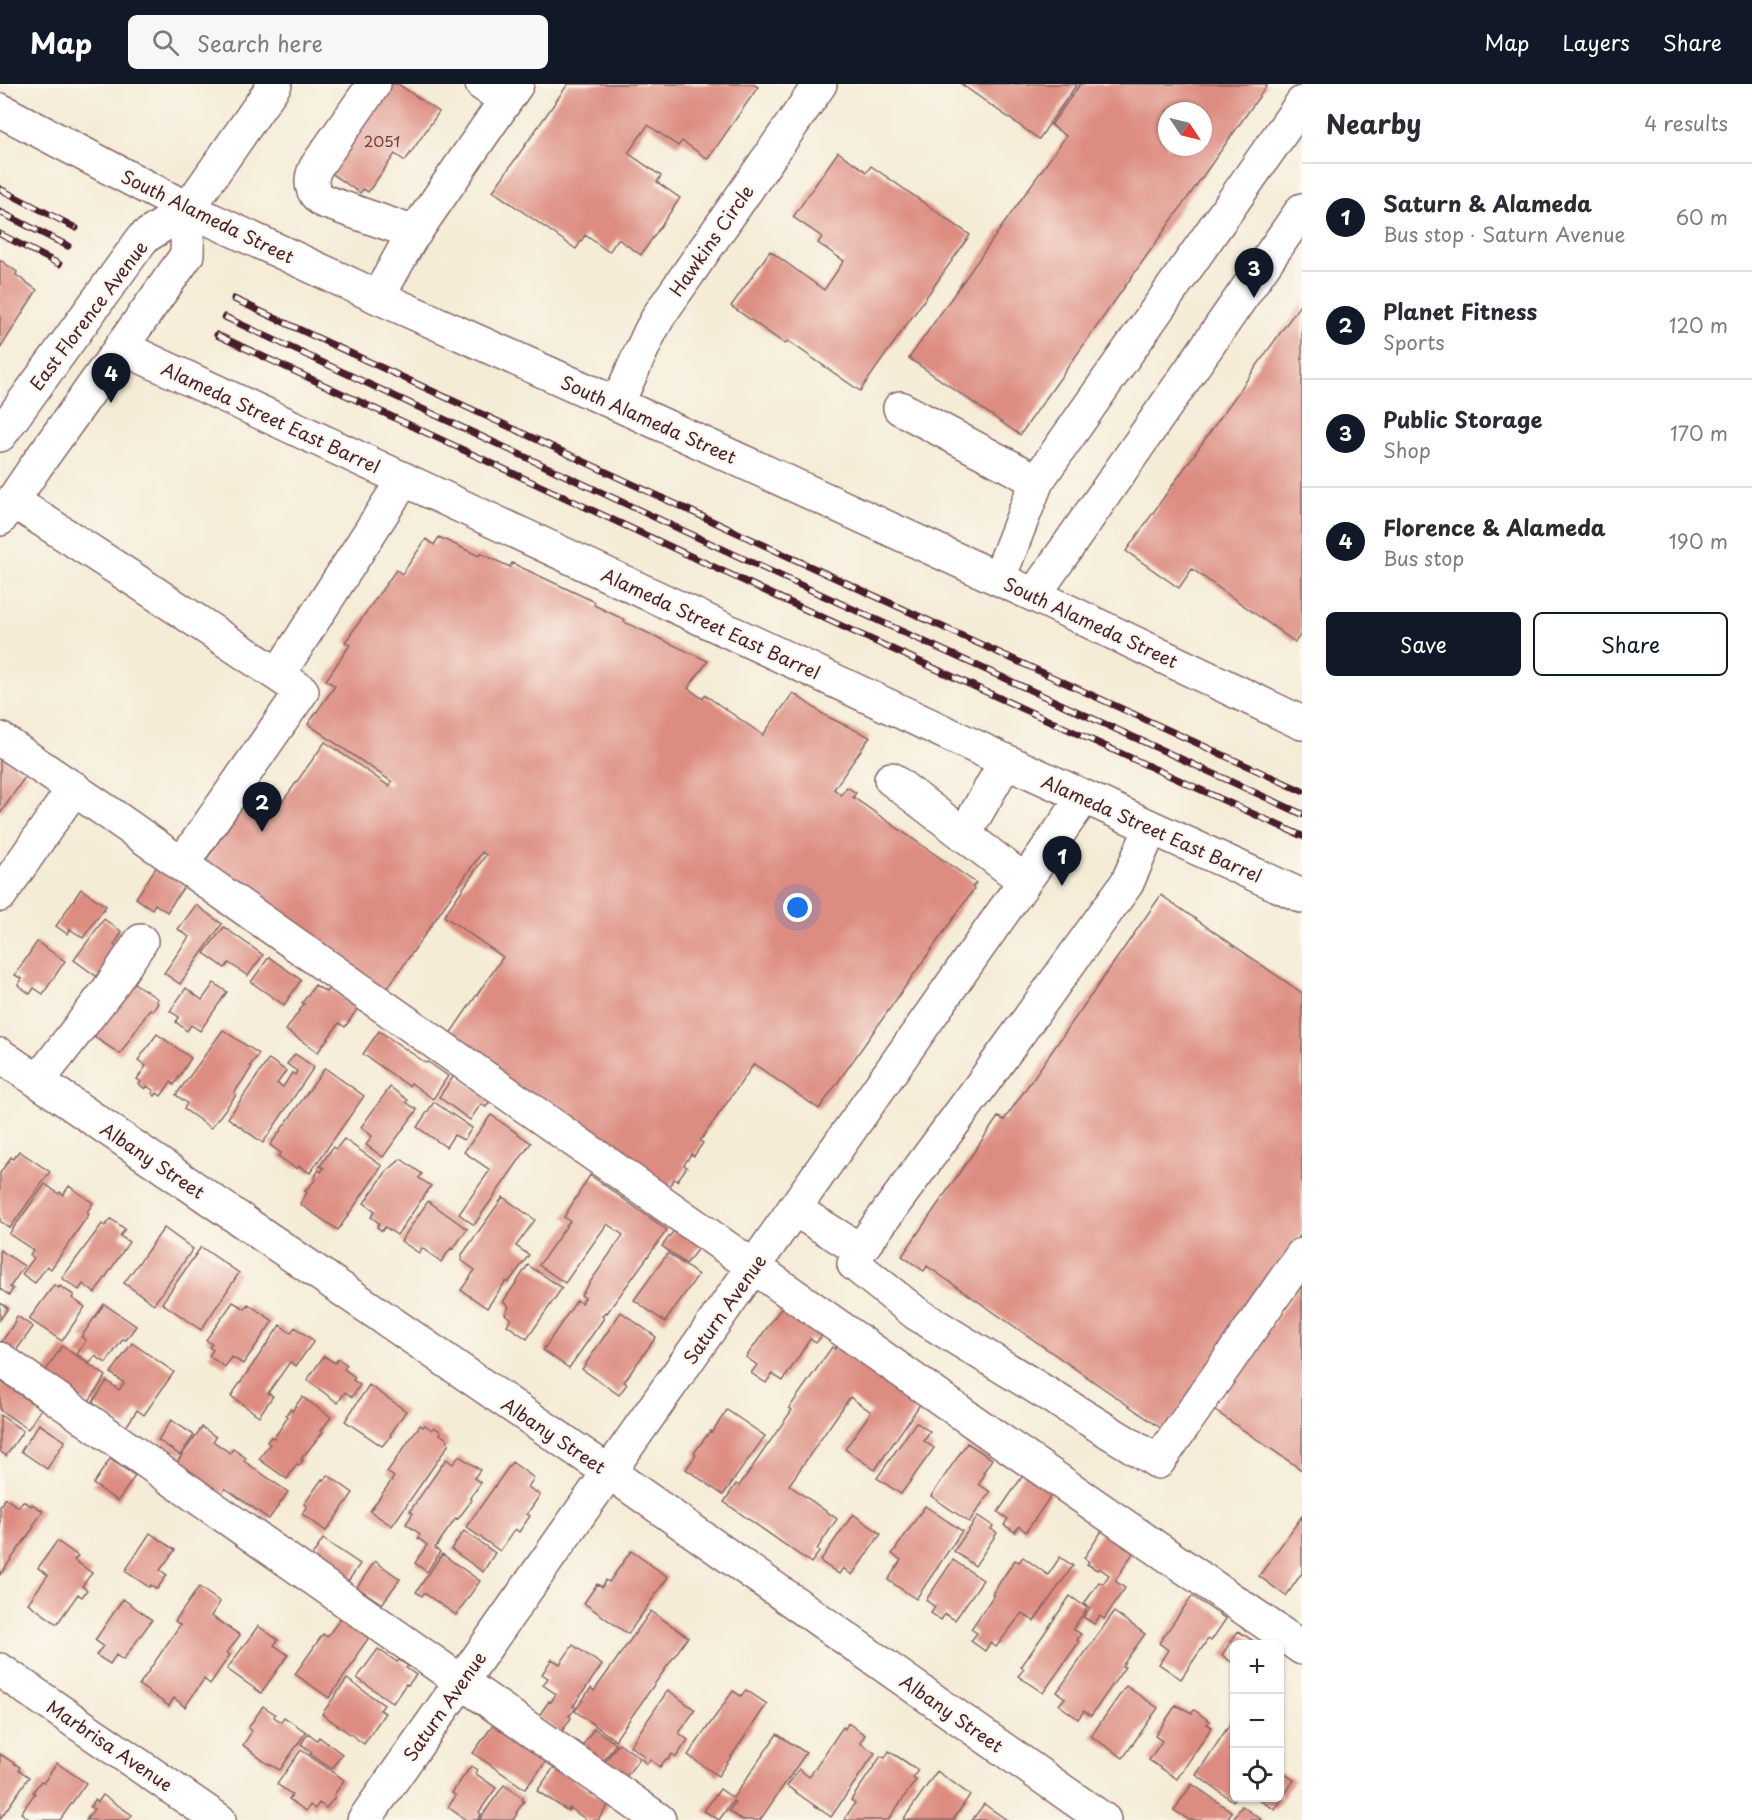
<!DOCTYPE html>
<meta charset="utf-8">
<style>
body{margin:0;font-family:"Playpen Sans",sans-serif;background:#f7f7f7;color:#2b2b33}
.controls{position:absolute;right:18px;bottom:18px;display:grid;overflow:hidden;border-radius:9px;box-shadow:0 2px 4px #0004}
.controls button{width:54px;height:54px;display:grid;place-items:center;padding:0;border:0;border-bottom:2px solid #e1e1e2;background:#fff;color:#2b2b33;font:30px sans-serif}
.compass{position:absolute;left:1158px;top:18px;width:54px;height:54px;border-radius:50%;background:#fff;box-shadow:0 2px 4px #0004;rotate:125deg}
.you{position:absolute;left:798px;top:824px;width:21px;height:21px;margin:-15px;border:4px solid #fff;border-radius:50%;background:#1a73e8;box-shadow:0 0 0 9px #1a73e833}
.badge{display:grid;place-items:center;width:39px;height:39px;border-radius:50%;background:#111827;color:#fff;font-size:20px;font-weight:700}
.pin{position:absolute;translate:-50% -50px;filter:drop-shadow(0 2px 3px #0008)}
.pin::after{content:'';position:absolute;top:32px;width:21px;height:18px;background:inherit;clip-path:polygon(0 0,100% 0,50% 100%)}
.list{margin:0;padding:0;list-style:none}
h2{display:flex;justify-content:space-between;align-items:center;height:78px;margin:0;padding:0 24px;font-size:26px}
h2 small{font-size:20px;font-weight:400;color:#7c7c81}
.list li{display:grid;grid-template-columns:39px 1fr auto;gap:18px;align-items:center;box-sizing:border-box;height:108px;padding:0 24px;border-top:2px solid #e1e1e2}
.list b{display:block;font-size:22px;white-space:nowrap}
.list p{margin:0;font-size:20px;white-space:nowrap;color:#7c7c81}
.list em{font-size:20px;font-style:normal;color:#7c7c81}
.actions{display:flex;gap:12px;padding:18px 24px}
.actions a{flex:1;padding:14px 0;border:2px solid #111827;border-radius:9px;text-align:center;font-size:21px;color:#111827}
.actions .main{background:#111827;color:#fff}
.icon{flex:none;width:33px;height:33px;fill:none;stroke:currentColor;stroke-width:2;stroke-linecap:round;stroke-linejoin:round}
.map{position:relative;flex:none;width:1302px;height:1736px;overflow:hidden}
header{display:flex;align-items:center;gap:36px;box-sizing:border-box;height:84px;padding:0 30px;background:#111827;color:#fff}
header strong{font-size:28px}
nav{display:flex;gap:33px;margin-inline-start:auto;font-size:21px}
.search{width:420px;height:54px;background:#f7f7f7;display:flex;align-items:center;gap:15px;box-sizing:border-box;padding:0 21px;border-radius:9px;color:#7c7c81;font-size:22px}
main{display:flex}
aside{flex:1;background:#fff}
.map>svg:first-child{display:block}
.building{fill:#dd8c81;fill-rule:evenodd}
.lines{fill:none;stroke-linecap:round;stroke-linejoin:round}
.minor-casing{stroke:#866767;stroke-width:36}
.major-casing{stroke:#866767;stroke-width:36}
.minor{stroke:#fff;stroke-width:33}
.major{stroke:#fff;stroke-width:33}
.rail-casing{stroke:#4a1f2b;stroke-width:7}
.rail{stroke:#fbf7ec;stroke-width:4.5;stroke-dasharray:14;stroke-linecap:butt}
.labels{text-anchor:middle;dominant-baseline:central;stroke-width:4.5;stroke-linejoin:round;paint-order:stroke}
.number-label{font-size:15px;fill:#6f3a40}
.street-label{font-size:18px;fill:#4a1f2b;stroke:#fbf7ec}
</style>
<header>
<strong>Map</strong>
<div class="search"><svg class="icon" aria-label="search" viewBox="0 0 24 24"><circle cx="10" cy="10" r="6"/><path d="M15 15l6 6"/></svg>Search here</div>
<nav><a>Map</a><a>Layers</a><a>Share</a></nav>
</header>
<main>
<div class="map">
<svg width="1302" height="1736" viewBox="0 0 1302 1736">
<rect width="100%" height="100%" fill="#fbf7ec"/>
<filter id="ink" filterUnits="userSpaceOnUse"><feTurbulence type="fractalNoise" baseFrequency=".0167" numOctaves="2"/><feDisplacementMap in="SourceGraphic" scale="12" xChannelSelector="R" yChannelSelector="G"/><feConvolveMatrix kernelMatrix="1 2 1 2 8 2 1 2 1" color-interpolation-filters="sRGB"/></filter>
<filter id="wash" filterUnits="userSpaceOnUse"><feTurbulence type="fractalNoise" baseFrequency=".008" numOctaves="4" result="noise"/><feDisplacementMap in="SourceGraphic" scale="24" xChannelSelector="R" yChannelSelector="G"/><feGaussianBlur stdDeviation="1.35" result="paint"/><feColorMatrix in="noise" values="0 0 0 0 0 0 0 0 0 0 0 0 0 0 0 0 0 1.4 0 .05"/><feComposite in="paint" operator="in"/></filter>
<g filter="url(#wash)">
<rect width="100%" height="100%" fill="#f5ecd7"/>
<g id="blocks">
<path class="building" d="M385,0H398L439,28L405,77L395,70L368,108L363,105L360,109L328,87Z
M568,0H753L758,3L708,75L682,57L678,62L648,41L628,69L661,92L657,98L680,114L641,171L618,155L609,168L585,151L576,165L493,107Z
M961,0H1077L1039,55Z
M1080,0H1268L1020,351L909,274L1066,52L1051,41ZM1167,27H1203V63H1167Z
M838,68L867,88L871,82L970,151L860,307L788,257L785,260L731,222L770,167L824,206L844,177L818,159L822,153L793,133Z
M0,176L17,188L16,191L37,206L0,265Z
M1302,218V549L1295,558L1192,485L1179,504L1126,467Z
M439,453L479,472L480,469L510,483L512,479L595,518L594,521L625,536L624,538L708,577L688,604L703,615L705,611L763,651L793,609L826,632L870,653L834,705L841,711L847,703L856,709L853,713L976,799L972,803L974,805L819,1025L754,980L700,1057L703,1059L694,1072L691,1070L684,1081L687,1083L677,1097L674,1095L666,1107L447,954L503,873L444,832L486,771L482,768L385,908L205,782L209,778L206,776L254,706L257,708L262,702L283,717L325,658L389,702L392,698L308,640L335,602L326,596L350,561L345,558L396,486L402,490L426,455L434,461Z
M0,671L27,690L0,730Z
M157,782L185,801L167,828L155,820L152,825L136,814Z
M81,805L106,822L83,854L70,845L67,850L56,842Z
M1161,811L1302,909V1149L1165,1347L927,1182L924,1187L902,1172L998,1033L1004,1036Z
M196,821L222,840L180,900L164,889L189,853L178,845Z
M104,835L122,848L114,861L128,871L107,900L74,876Z
M224,843L263,871L248,892L229,879L225,884L204,869Z
M37,858L65,877L43,910L34,904L30,910L18,901L22,895L15,891Z
M269,873L301,896L284,921L251,898Z
M125,893L158,915L156,917L158,919L153,927L150,925L120,970L88,949Z
M214,899L227,908L200,947L191,941L187,947L176,938L179,933L170,927L186,904L202,916Z
M315,901L326,908L329,904L358,924L345,943L339,939L318,968L286,946L304,920L302,919Z
M223,946L259,970L250,982L252,983L234,1009L236,1011L211,1044L184,1025L187,1019L176,1011Z
M379,947L426,979L428,978L448,992L433,1015L411,999L409,1002L363,970Z
M157,950L191,974L174,1001L171,998L161,1012L157,1009L155,1012L152,1009L154,1007L147,1002L145,1005L139,1000L141,998L137,995L146,982L138,976Z
M295,970L314,983L263,1059L228,1034L269,975L286,987L277,1000L283,1003L292,989L295,991L297,987L287,980Z
M325,984L364,1012L310,1089L299,1082L297,1085L278,1072L281,1069L270,1061Z
M455,990L491,1016L486,1023L481,1020L470,1036L439,1013Z
M390,1003L408,1016L406,1018L417,1026L383,1073L366,1061L372,1052L361,1043Z
M434,1018L472,1044L464,1056L454,1051L446,1063L417,1043Z
M491,1031L531,1059L474,1141L459,1130L490,1086L464,1068Z
M344,1055L382,1082L338,1146L300,1120L307,1108L305,1107L316,1095L314,1094L319,1086L321,1088L324,1084L320,1082L333,1063L336,1065Z
M19,1067L50,1088L10,1144L0,1137V1089L11,1073L13,1075Z
M401,1075L422,1090L419,1094L431,1102L397,1151L385,1143L382,1147L377,1143L379,1139L371,1133L375,1127L364,1119L386,1088Z
M590,1091L667,1146L607,1229L605,1228L602,1232L604,1234L569,1284L543,1266L577,1216L581,1219L585,1214L581,1211L623,1151L607,1140L565,1199L539,1181L570,1137L564,1133Z
M45,1100L59,1110L60,1108L63,1111L69,1102L93,1119L87,1128L89,1130L51,1185L47,1182L35,1199L22,1190L34,1174L30,1171L33,1166L9,1150Z
M503,1113L535,1136L516,1162L529,1171L508,1199L506,1197L487,1224L461,1206L475,1186L461,1176L463,1174L461,1172Z
M428,1117L467,1145L453,1165L451,1164L441,1178L422,1164L419,1169L401,1157Z
M111,1135L125,1145L120,1152L129,1158L95,1209L83,1200L79,1206L62,1194L102,1140L105,1142Z
M679,1140L703,1158L686,1180L662,1162Z
M164,1144L193,1165L154,1220L124,1199Z
M201,1163L239,1189L201,1246L162,1219Z
M0,1166L24,1182L10,1203L13,1205L9,1211L0,1205Z
M668,1169L698,1191L665,1238L634,1216Z
M528,1181L562,1204L527,1255L507,1241L511,1235L505,1230L509,1223L503,1218Z
M1302,1197V1386L1214,1326Z
M54,1201L59,1204L60,1202L74,1211L72,1214L85,1223L62,1257L29,1235Z
M787,1216L827,1245L816,1259L810,1255L783,1297L772,1290L766,1299L751,1289L757,1281L746,1273Z
M233,1218L245,1225L248,1220L273,1237L243,1280L232,1273L225,1283L209,1272L213,1266L209,1263L212,1260L206,1256Z
M0,1219L8,1224L0,1236Z
M104,1220L136,1242L126,1256L123,1255L106,1279L95,1272L90,1279L77,1270L86,1256L81,1253Z
M621,1228L656,1253L624,1298L627,1300L619,1311L582,1285Z
M17,1232L33,1243L13,1271L0,1260L15,1238H14Z
M280,1241L291,1249L295,1243L314,1257L296,1282L290,1278L268,1309L273,1312L259,1332L231,1312Z
M840,1258L923,1316L875,1386L845,1365L871,1328L850,1313L789,1401L837,1435L817,1465L820,1467L811,1479L724,1418L736,1400L739,1402L792,1326L789,1324L832,1263L835,1265Z
M132,1259L174,1288L144,1331L137,1326L126,1343L92,1319L107,1297L119,1306L124,1299L111,1289Z
M62,1262L106,1292L87,1320L43,1291Z
M324,1272L335,1279L338,1275L347,1281L344,1285L355,1293L353,1296L360,1301L352,1313L345,1308L338,1319L307,1296Z
M0,1297L41,1325L28,1345L0,1326Z
M369,1301L406,1327L390,1351L391,1352L382,1362L345,1337Z
M302,1313L331,1333L321,1347L323,1348L301,1375L303,1376L299,1382L297,1380L287,1395L259,1375L270,1360L267,1358L271,1353L274,1354L288,1333L286,1331L290,1325L292,1327Z
M727,1326L765,1352L723,1411L686,1385L696,1371L694,1369L710,1347L712,1348Z
M0,1331L23,1347L6,1372L0,1367Z
M171,1336L194,1351L180,1371L158,1356Z
M916,1338L930,1348L924,1357L934,1364L901,1410L877,1394Z
M39,1340L65,1357L47,1385L21,1367Z
M420,1341L423,1343L425,1341L432,1346L434,1343L441,1348L440,1350L448,1356L447,1358L449,1360L392,1442L370,1427L394,1393L387,1388Z
M202,1343L216,1353L213,1357L230,1369L233,1365L246,1374L244,1377L288,1408L269,1435L225,1404L222,1410L177,1378Z
M967,1359L992,1375L983,1389L985,1390L979,1400L990,1408L969,1438L931,1412Z
M459,1372L480,1386L474,1394L481,1399L470,1414L472,1416L458,1435L456,1434L435,1464L440,1468L427,1488L415,1479L427,1461L418,1454L420,1450L406,1440L413,1429L410,1427L446,1375L453,1380Z
M110,1375L135,1392L118,1417L93,1400Z
M512,1378L534,1394L528,1403L540,1411L527,1430L530,1432L519,1448L515,1445L500,1467L466,1443Z
M1028,1384L1052,1410L1026,1448L1019,1442L1015,1448L1004,1441L1008,1435L998,1428Z
M328,1391L353,1409L326,1447L302,1430L307,1422L304,1420L322,1395L324,1396Z
M5,1414L18,1423L23,1417L31,1422L32,1420L43,1427L33,1442L34,1443L0,1491V1422Z
M925,1422L962,1447L916,1515L888,1496L901,1476L892,1470Z
M853,1430L881,1450L852,1491L843,1484L839,1490L820,1477Z
M978,1432L993,1442L991,1445L997,1449L975,1482L954,1467Z
M1302,1432V1489L1286,1512L1259,1492Z
M1105,1442L1127,1456L1123,1462L1133,1469L1115,1497L1125,1504L1104,1535L1100,1532L1094,1540L1083,1533L1090,1524L1084,1520L1099,1498L1103,1500L1109,1491L1099,1484L1097,1486L1087,1480L1089,1478L1084,1474Z
M464,1447L495,1469L483,1488L451,1465Z
M150,1449L175,1466L160,1486L167,1491L157,1505L151,1501L149,1503L125,1487Z
M323,1455L360,1480L347,1499L310,1475Z
M57,1457L78,1472L74,1476L92,1489L82,1502L87,1506L82,1513L78,1510L57,1540L28,1519L48,1491L38,1484Z
M631,1467L668,1493L628,1550L584,1519L597,1500L602,1503L606,1496L609,1498Z
M442,1470L480,1497L456,1531L424,1509L422,1512L416,1508Z
M1023,1473L1048,1491L1060,1473L1073,1482L1034,1537L1022,1529L996,1563L990,1559L985,1567L971,1557L977,1549L971,1545L994,1511L992,1510L1015,1476L1019,1478Z
M953,1476L983,1496L955,1536L945,1530L941,1536L931,1529L935,1523L926,1516Z
M375,1477L400,1495L382,1520L357,1503Z
M199,1503L220,1518L211,1532L240,1551L227,1569L230,1571L210,1600L204,1595L185,1623L174,1614L169,1622L139,1601L180,1541L175,1537Z
M1070,1512L1087,1524L1073,1545L1081,1550L1077,1556L1079,1558L1043,1609L1018,1592L1024,1585L1021,1583Z
M1192,1512L1226,1535L1211,1557L1208,1555L1181,1595L1159,1580L1168,1566L1159,1559Z
M123,1515L152,1536L123,1576L116,1571L110,1580L96,1571L103,1562L95,1556Z
M651,1527L688,1553L615,1656L575,1627L591,1604L594,1607Z
M1114,1528L1145,1550L1122,1582L1125,1583L1091,1632L1084,1627L1078,1635L1059,1621L1065,1614L1057,1608Z
M342,1532L370,1552L356,1572L357,1574L329,1614L295,1590L323,1550L327,1553Z
M258,1542L278,1556L274,1561L288,1571L261,1609L227,1585Z
M1238,1547L1258,1560H1234V1580L1222,1571Z
M573,1561L602,1581L573,1622L576,1624L569,1632L571,1634L561,1649L538,1633L549,1617L551,1618L556,1610L543,1601L548,1594L542,1590L552,1575L560,1580Z
M378,1565L397,1578L399,1576L408,1582L406,1584L416,1591L408,1601L406,1600L393,1619L357,1594Z
M347,1595L384,1621L380,1626L385,1629L364,1660L322,1630Z
M1126,1602L1158,1624L1123,1674L1091,1652Z
M668,1606L695,1626L679,1649L688,1656L676,1673L672,1670L668,1676L666,1675L660,1683L650,1676L647,1680L642,1676L644,1672L630,1662Z
M746,1606L767,1620L718,1692L688,1671L733,1607L741,1612Z
M1176,1621L1192,1629L1194,1626L1210,1637L1207,1640L1212,1643L1177,1695L1149,1676L1162,1657L1155,1652Z
M263,1622L275,1630L274,1633L281,1638L284,1633L306,1648L280,1686L265,1678L243,1661L252,1647L248,1644Z
M498,1634L549,1674L525,1705L473,1669Z
M1234,1634V1714H1236L1233,1717L1196,1691Z
M848,1639L865,1651L860,1659L875,1669L831,1733L787,1702L799,1685L809,1693L843,1643L845,1645Z
M594,1644L616,1660L602,1679L581,1664Z
M308,1649L317,1656L319,1653L342,1670L332,1685L310,1670L312,1668L301,1660Z
M777,1650L806,1669L760,1736H742L729,1727L735,1718L733,1717L719,1736L704,1727L720,1705L733,1714Z
M619,1659L640,1674L626,1693L605,1678Z
M301,1666L344,1696L334,1711L335,1713L326,1724L319,1719L315,1725L310,1721L306,1727L289,1715L292,1711L277,1700Z
M889,1667L918,1686L913,1694L916,1696L888,1736H844L855,1719L851,1716L881,1672L885,1674Z
M0,1670L20,1683L19,1686L29,1693L0,1735Z
M57,1679L86,1699L60,1736H31L21,1729L35,1709L33,1708L41,1697L44,1698Z
M471,1682L477,1686L475,1689L496,1704L479,1728L481,1730L477,1736H466L448,1723L456,1712L452,1709Z
M554,1683L609,1720L598,1736H587L570,1724L568,1727L537,1707Z
M937,1687L970,1711L953,1736H903Z
M1280,1687L1294,1696L1275,1726L1256,1714H1280Z
M1192,1700L1232,1728L1226,1736H1189L1174,1726Z
M504,1701L523,1714L522,1716L524,1717L516,1729L517,1730L513,1736H479Z
M103,1711L132,1731L128,1736H86L94,1725L90,1723L95,1716L98,1718Z
M984,1720L1007,1736H972Z
M1242,1722L1262,1736H1232Z"/>
</g>
</g>
<g filter="url(#ink)">
<use href="#blocks" fill-opacity="0" stroke="#866767" stroke-width="1.5"/>
<g class="lines">
<defs>
<path id="minor" d="M374,0L316,83C309,96 311,109 323,117L415,149
M482,0L506,16
M378,213L409,157L517,0
M121,263L1006,677L1302,812
M617,320L650,248L660,230L820,0
M900,324L1037,397
M13,417L138,498L302,607L181,781
M999,494L1037,397L1302,19
M1034,511L1302,126
M278,591L404,395
M0,655L109,729L994,1352L1302,1564
M891,695L1025,797
M964,751L1006,677
M0,811L74,704
M0,971L609,1388L1104,1736
M38,997L109,905L141,857
M794,1125L860,1166L982,1000L1127,799L1151,744
M860,1166L854,1180L917,1230L1158,1378L1302,1171
M0,1275L659,1736
M0,1586L219,1736
M364,1736L1084,713"/>
<path id="major" d="M0,26L188,125L378,213L617,320L1034,511L1302,639
M0,351L143,154L188,125L275,0
M0,435L36,382L187,171L188,125"/>
</defs>
<use href="#minor" class="minor-casing"/>
<use href="#major" class="major-casing"/>
<use href="#minor" class="minor"/>
<use href="#major" class="major"/>
<defs>
<path id="rail" d="M0,105L76,144
M0,128L68,162
M0,150L59,180
M234,215L796,476L1302,707
M225,233L787,495L1302,730
M217,251L778,513L1302,752"/>
</defs>
<use href="#rail" class="rail-casing"/>
<use href="#rail" class="rail"/>
</g>
</g>
<g class="labels">
<g class="number-label">
<text x="382" y="56">2051</text>
</g>
<g class="street-label">
<text transform="translate(208 132) rotate(26)">South Alameda Street</text>
<text transform="translate(711 156) rotate(-55)">Hawkins Circle</text>
<text transform="translate(88 231) rotate(-53)">East Florence Avenue</text>
<text transform="translate(271 333) rotate(25)">Alameda Street East Barrel</text>
<text transform="translate(649 335) rotate(24)">South Alameda Street</text>
<text transform="translate(1091 538) rotate(25)">South Alameda Street</text>
<text transform="translate(711 539) rotate(25)">Alameda Street East Barrel</text>
<text transform="translate(1152 744) rotate(24)">Alameda Street East Barrel</text>
<text transform="translate(153 1076) rotate(34)">Albany Street</text>
<text transform="translate(724 1225) rotate(-55)">Saturn Avenue</text>
<text transform="translate(554 1351) rotate(34)">Albany Street</text>
<text transform="translate(444 1622) rotate(-55)">Saturn Avenue</text>
<text transform="translate(952 1629) rotate(35)">Albany Street</text>
<text transform="translate(110 1661) rotate(34)">Marbrisa Avenue</text>
</g>
</g>
</svg>
<div class="controls">
<button>+</button>
<button>−</button>
<button><svg class="icon" aria-label="locate" viewBox="0 0 24 24"><circle cx="12" cy="12" r="6"/><path d="M12 2v4M12 18v4M2 12h4M18 12h4"/></svg></button>
</div>
<svg class="compass" viewBox="-18 -18 36 36"><path d="M0-13l5 13h-10z" fill="#e53935"/><path d="M0 13l5-13h-10z" fill="#7c7c81"/></svg>
<div class="you"></div>
<div class="pin badge" style="left:1062px;top:802px">1</div>
<div class="pin badge" style="left:262px;top:748px">2</div>
<div class="pin badge" style="left:1254px;top:214px">3</div>
<div class="pin badge" style="left:111px;top:319px">4</div>
</div>
<aside>
<h2>Nearby<small>4 results</small></h2>
<ul class="list">
<li><span class="badge">1</span><div><b>Saturn &amp; Alameda</b><p>Bus stop · Saturn Avenue</p></div><em>60 m</em></li>
<li><span class="badge">2</span><div><b>Planet Fitness</b><p>Sports</p></div><em>120 m</em></li>
<li><span class="badge">3</span><div><b>Public Storage</b><p>Shop</p></div><em>170 m</em></li>
<li><span class="badge">4</span><div><b>Florence &amp; Alameda</b><p>Bus stop</p></div><em>190 m</em></li>
</ul>
<div class="actions"><a class="main">Save</a><a>Share</a></div>
</aside>
</main>
